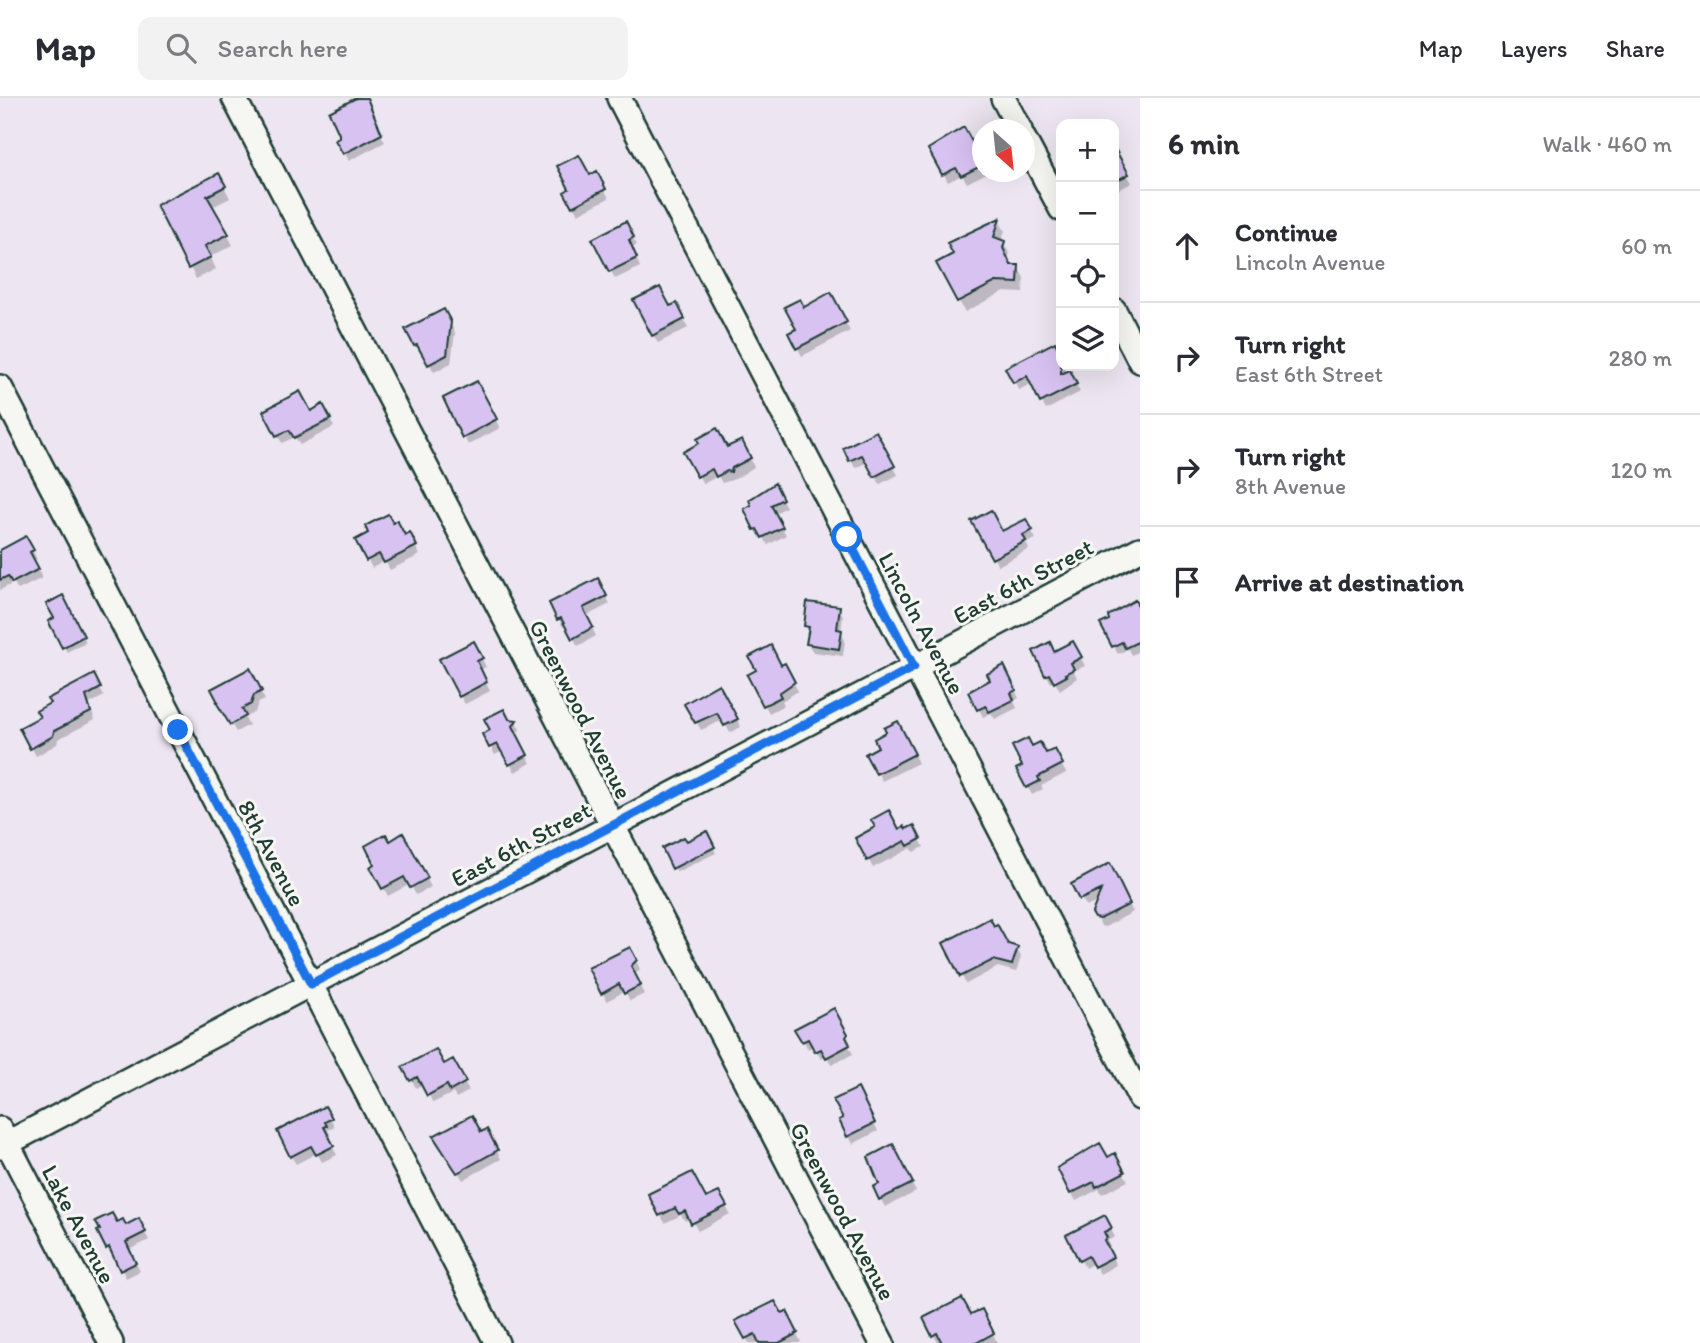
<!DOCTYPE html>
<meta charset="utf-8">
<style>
body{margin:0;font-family:Itim,sans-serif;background:#f2f2f3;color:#2b2b33}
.controls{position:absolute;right:21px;top:21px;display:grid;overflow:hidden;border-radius:14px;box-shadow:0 7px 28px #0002}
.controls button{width:63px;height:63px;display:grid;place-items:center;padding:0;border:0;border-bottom:2px solid #e1e1e2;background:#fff;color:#2b2b33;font:35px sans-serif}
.compass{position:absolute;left:972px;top:21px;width:63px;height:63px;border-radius:50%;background:#fff;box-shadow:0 7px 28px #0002;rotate:153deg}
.stop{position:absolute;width:21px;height:21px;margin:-16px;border:5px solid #1a73e8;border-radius:50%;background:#fff}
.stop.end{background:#1a73e8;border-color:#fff;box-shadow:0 2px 7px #0008}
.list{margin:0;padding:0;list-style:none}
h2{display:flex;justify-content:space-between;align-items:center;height:91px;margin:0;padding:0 28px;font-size:30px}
h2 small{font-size:23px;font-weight:400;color:#7c7c81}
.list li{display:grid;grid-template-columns:46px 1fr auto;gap:21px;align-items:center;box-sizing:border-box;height:112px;padding:0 28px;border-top:2px solid #e1e1e2}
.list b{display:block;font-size:26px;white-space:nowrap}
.list p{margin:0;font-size:23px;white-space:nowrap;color:#7c7c81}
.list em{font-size:23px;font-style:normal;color:#7c7c81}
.icon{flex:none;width:38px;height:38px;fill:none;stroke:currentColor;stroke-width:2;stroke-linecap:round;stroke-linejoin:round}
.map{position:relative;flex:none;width:1140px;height:1245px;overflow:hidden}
header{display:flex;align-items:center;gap:42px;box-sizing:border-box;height:98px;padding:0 35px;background:#fff;border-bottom:2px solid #e1e1e2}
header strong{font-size:33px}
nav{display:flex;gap:38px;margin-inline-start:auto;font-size:24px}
.search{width:490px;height:63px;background:#f2f2f3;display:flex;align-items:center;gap:18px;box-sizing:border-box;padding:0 24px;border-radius:14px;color:#7c7c81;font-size:26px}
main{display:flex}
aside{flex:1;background:#fff}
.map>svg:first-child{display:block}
.shadow{fill:#0003}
.building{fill:#d8c2f2;stroke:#1f3d34;stroke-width:2}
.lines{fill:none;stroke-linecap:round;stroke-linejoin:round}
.minor-casing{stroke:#1f3d34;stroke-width:28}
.minor{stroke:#f6f6f2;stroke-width:23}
.route{stroke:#1a73e8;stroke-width:9}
.labels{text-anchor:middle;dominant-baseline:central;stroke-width:6;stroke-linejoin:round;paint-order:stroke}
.street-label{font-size:24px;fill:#1f3d34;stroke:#f6f6f2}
</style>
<header>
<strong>Map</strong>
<div class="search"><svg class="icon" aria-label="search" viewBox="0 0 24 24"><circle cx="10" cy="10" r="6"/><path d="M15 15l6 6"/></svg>Search here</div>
<nav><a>Map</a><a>Layers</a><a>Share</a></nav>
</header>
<main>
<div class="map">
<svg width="1140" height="1245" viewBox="0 0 1140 1245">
<rect width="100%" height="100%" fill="#ede6f2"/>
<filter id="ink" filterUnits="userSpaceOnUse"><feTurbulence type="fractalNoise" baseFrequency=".0143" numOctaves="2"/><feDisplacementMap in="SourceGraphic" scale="14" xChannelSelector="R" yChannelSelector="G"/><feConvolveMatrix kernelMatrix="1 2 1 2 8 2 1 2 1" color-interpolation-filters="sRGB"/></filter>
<g filter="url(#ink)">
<path class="shadow" d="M360,0H365L380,28L377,29L385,44L349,63L338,43Z
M982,47V74H989L967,85L962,77L948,84L931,51L974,52Z
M1114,57L1116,62L1118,60L1132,85L1114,94Z
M596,76L609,100L578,116L566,94Z
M218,77L230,100L212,109L233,147L210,159L216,171L196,181L158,108Z
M999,123L1005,133L1001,144L1010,155L1008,162L1011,168L1018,169L1024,180L1023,195L1003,194L965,214L938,165L955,157Z
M625,126L637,147L632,150L640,169L615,181L595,141Z
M831,197L850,233L802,258L790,236L798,232L804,211Z
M676,207L688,230L658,245L653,237L670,210Z
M444,214L455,234L451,265L434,274L423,254L420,255L408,232Z
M1054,246L1061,259V268H1066L1080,294L1046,312L1032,285L1019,292L1008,271Z
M476,285L500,330L468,347L464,339Z
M323,308L334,329L300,347L295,339L282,345L265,313L310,315Z
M876,335L898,377L880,386L868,364L855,370L845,351Z
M741,344L754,369L735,381L722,385L718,378L703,386L686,354L727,352Z
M774,388L786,409L774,416L786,437L768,447L763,438L760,439L746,412Z
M973,423L1002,436L1026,423L1036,441L1026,445L1029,451L998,468Z
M409,437L420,457L390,472L385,463L372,470L357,443L405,439Z
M26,440L37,461L33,462L42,480L18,492L14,485L0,492V454Z
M602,490L610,506L586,518L596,538L578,548L566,527L563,529L551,506Z
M62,499L86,544L67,554L50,524L56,521Z
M839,510L843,518L841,534L845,542L843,558L813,554L808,546L810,535L806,528Z
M1140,514V553L1131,557L1128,551L1118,556L1102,527Z
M474,545L486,569L480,572L490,593L465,606L460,598Z
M1073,545L1085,568L1074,573L1077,580L1060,592L1054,583L1051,585L1035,554L1054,555Z
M784,567L798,593L782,603L784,607L769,615L749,578Z
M1003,569L1019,600L1014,603L1017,610L995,621L991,615L983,619L970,594L992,583Z
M249,572L265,602L258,605L255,614L245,620L249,627L236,634L218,605Z
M93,579L104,598L89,606L95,622L58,641L57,646L36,658L22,631L42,620Z
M719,588L741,629L730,635L723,622L701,632L687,607Z
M508,622L516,624L520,631L516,638L531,665L515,674L503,653L495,657L484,636Z
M902,633L918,665L882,683L868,656Z
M1031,650L1046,657L1054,653L1066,675L1041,688L1043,691L1032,697L1018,672L1024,669Z
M913,729L924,749L914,754L911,750L873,770L857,740L905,734Z
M706,735L716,755L677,774L665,751L686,745Z
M403,738L431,789L416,797L410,786L388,798L372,769L389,745Z
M1113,775L1133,814L1105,829L1101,828L1094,815L1099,803L1086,809L1074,787Z
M945,846L1017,851L1021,859L1016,874L998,869L966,886Z
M630,851L640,871L634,877L644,896L630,903L625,893L607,903L590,871Z
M833,912L851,945L849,948L853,956L832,967L826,958L821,961L814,948L808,951L797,931Z
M452,964L469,993L456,1000L453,995L433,1005L423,986L416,990L405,969L444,968Z
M862,1000L878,1033L853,1046L841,1023Z
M325,1011L335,1029L328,1032L330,1036L327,1038L337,1057L322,1064L317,1055L296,1066L291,1058Z
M486,1033L501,1061L463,1082L436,1039L480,1036Z
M897,1056L916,1094L885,1109L875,1090L882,1087Z
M1114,1058L1128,1083L1102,1096L1099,1091L1076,1103L1059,1071L1107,1061Z
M719,1096L730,1116L698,1133L691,1120L685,1123L681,1117L665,1125L650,1097L705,1102Z
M1104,1119L1115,1139L1107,1143L1110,1149L1107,1150L1116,1167L1100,1176L1094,1165L1085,1170L1068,1138Z
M138,1123L149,1142L129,1152L140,1173L126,1180L114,1156L112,1158L107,1150L116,1126L126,1129Z
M981,1213L997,1244L995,1245H943L942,1243L938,1245L925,1221L970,1219Z
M786,1215L801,1244L799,1245H749L738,1224Z"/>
<path class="building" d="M356,0H367L382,36L343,56L335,42L339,40V36L329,14Z
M964,29L975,49L983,45V67L961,78L956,70L942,77L928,51Z
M1114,49L1129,76L1114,84Z
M579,57L590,77L597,73L606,91L572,109L564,94L569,91L557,68Z
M219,75L226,88L207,98L229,136L205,148L211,159L188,171L156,107Z
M1000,120L994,139L1005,143L1003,150L1011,167H1019L1018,185L996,184L957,204L936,165L953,156L947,145Z
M626,123L634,139L629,142L637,160L609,174L592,141Z
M660,189L670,208L677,205L685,221L652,238L633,202Z
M831,194L847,224L796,251L788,235L796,231L784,209L800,201L804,209Z
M444,211L451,224L447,257L428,267L417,247L414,248L405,231Z
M1055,244L1061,256V276L1070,272L1077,286L1040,305L1027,278L1013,285L1005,270Z
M477,283L497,321L462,340L443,300Z
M300,293L311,313L323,306L331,321L294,340L289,332L276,338L263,313Z
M717,330L727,349L742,342L751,360L732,370L731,374L727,373L716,379L712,371L697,379L683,354L699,345L697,341Z
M876,333L895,368L874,379L862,357L849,363L843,350Z
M775,385L783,401L771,407L783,429L762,440L757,431L754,432L744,411L751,407L749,402Z
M991,412L1002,433L1026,421L1033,432L1023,437L1026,443L992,461L971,423Z
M388,416L393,425L397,422L405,437L410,434L417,448L384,465L379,456L366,463L355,442L368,435L365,428Z
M26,438L34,452L30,454L39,471L12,485L8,478L0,482V452Z
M598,480L607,498L583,510L593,529L572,541L561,520L557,522L549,505Z
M63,497L84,538L62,550L48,523L54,520L46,506Z
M1135,502L1140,511V543L1125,550L1122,544L1112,549L1100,526L1109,522L1108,518Z
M807,504L840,508L837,531L842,532L839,551L806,546L809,529L804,528Z
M474,543L483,560L477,563L487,584L459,599L439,561Z
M1073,543L1082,559L1071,565L1074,571L1065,576L1067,578L1054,585L1049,576L1045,578L1033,553L1050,544L1054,553Z
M771,547L781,567L785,565L795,584L779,595L781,599L763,608L747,577L756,572L749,559Z
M1004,567L1016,592L1011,595L1014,602L989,614L986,608L977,612L968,594L990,582L987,576Z
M250,570L262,593L254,597L251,606L242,611L246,618L230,627L216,604H218L211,591Z
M94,576L101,590L86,598L91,614L54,633L53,638L30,651L19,630L40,619L36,613L50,605L47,601Z
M719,586L738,621L724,628L717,615L695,625L684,606Z
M504,611L509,621L517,622L513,628L528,657L509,667L497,646L489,650L482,636L490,632L484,621Z
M898,623L915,656L876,676L865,656L878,649L874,641L886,634L884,630Z
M1028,640L1032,648L1040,644L1046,655L1055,651L1063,666L1038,679L1040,683L1026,690L1016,671L1022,668L1012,648Z
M889,712L899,731L904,728L906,731L914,727L921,741L908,748L905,743L867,763L855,740L875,729L871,722Z
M707,733L715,749L672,771L662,750L684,739L687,743Z
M403,735L428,780L410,790L404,779L382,791L370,769L374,766L365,748L386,736L390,743Z
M1110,765L1130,806L1100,821L1095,820L1092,815L1101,792L1079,802L1071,786Z
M990,820L994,828L997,826L1008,846L1018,849L1012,867L993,862L960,879L943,845Z
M630,849L637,862L631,868L641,887L624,896L619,886L601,896L588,870Z
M834,910L848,936L846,939L850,947L826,960L821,951L815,954L808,941L802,944L794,931Z
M436,951L444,966L453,961L466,984L450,993L447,987L427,998L417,979L410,983L402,969Z
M858,990L875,1025L847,1039L839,1022L843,1020L833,1002Z
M325,1008L332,1020L325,1024L327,1028L324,1029L334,1048L316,1057L311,1048L290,1059L277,1033Z
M472,1017L481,1034L487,1031L498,1052L457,1075L433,1038Z
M1100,1045L1108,1059L1115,1055L1125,1074L1096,1089L1094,1084L1070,1096L1057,1070Z
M893,1046L913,1085L879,1102L873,1089L879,1086L868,1059Z
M692,1074L706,1100L719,1094L727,1108L691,1126L685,1113L679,1116L675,1110L659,1118L648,1096Z
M112,1115L117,1124L123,1121L126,1127L139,1120L146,1134L126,1144L136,1165L120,1173L109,1149L106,1151L97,1133L100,1132L95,1123Z
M1105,1117L1112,1130L1104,1134L1107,1140L1104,1142L1113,1159L1094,1169L1088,1158L1079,1163L1066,1137Z
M962,1200L971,1216L982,1211L994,1235L976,1245H942L937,1235L932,1238L923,1220Z
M775,1203L782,1215L787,1213L798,1235L779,1245H759L755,1236L745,1241L735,1223Z"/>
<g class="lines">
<defs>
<path id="minor" d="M234,0L882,1245
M619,0L1140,1000
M1003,0L1020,32
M1024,41L1061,111
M1114,212L1140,263
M0,289L497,1245
M0,1031L111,1245
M0,1049L1140,451"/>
</defs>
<use href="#minor" class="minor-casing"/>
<use href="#minor" class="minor"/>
</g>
</g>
<g class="lines" filter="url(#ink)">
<path class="route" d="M178,632L311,886L914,569L847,439"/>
</g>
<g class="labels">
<g class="street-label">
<text transform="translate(1023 483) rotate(-28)">East 6th Street</text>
<text transform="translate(922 525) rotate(62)">Lincoln Avenue</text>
<text transform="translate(581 611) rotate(63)">Greenwood Avenue</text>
<text transform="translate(521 746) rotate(-28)">East 6th Street</text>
<text transform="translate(272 755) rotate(62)">8th Avenue</text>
<text transform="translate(843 1113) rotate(62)">Greenwood Avenue</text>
<text transform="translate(79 1126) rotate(62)">Lake Avenue</text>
</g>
</g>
</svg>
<div class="controls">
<button>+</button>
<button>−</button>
<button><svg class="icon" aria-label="locate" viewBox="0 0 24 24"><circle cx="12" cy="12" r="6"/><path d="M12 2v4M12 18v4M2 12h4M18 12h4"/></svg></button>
<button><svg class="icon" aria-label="layers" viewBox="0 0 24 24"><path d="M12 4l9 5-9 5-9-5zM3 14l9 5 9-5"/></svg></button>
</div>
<svg class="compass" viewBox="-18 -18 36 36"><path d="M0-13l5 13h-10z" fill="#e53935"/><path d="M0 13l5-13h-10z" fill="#7c7c81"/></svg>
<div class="stop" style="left:847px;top:439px"></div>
<div class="stop end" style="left:178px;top:632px"></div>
</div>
<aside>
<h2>6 min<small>Walk · 460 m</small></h2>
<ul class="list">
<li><svg class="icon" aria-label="ahead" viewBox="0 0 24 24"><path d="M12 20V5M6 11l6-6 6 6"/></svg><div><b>Continue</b><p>Lincoln Avenue</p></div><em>60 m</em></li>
<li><svg class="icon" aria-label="right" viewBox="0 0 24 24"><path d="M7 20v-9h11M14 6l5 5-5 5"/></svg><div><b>Turn right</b><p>East 6th Street</p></div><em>280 m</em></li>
<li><svg class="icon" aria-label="right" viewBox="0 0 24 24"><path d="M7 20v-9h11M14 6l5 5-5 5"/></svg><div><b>Turn right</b><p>8th Avenue</p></div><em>120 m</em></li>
<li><svg class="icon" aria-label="arrive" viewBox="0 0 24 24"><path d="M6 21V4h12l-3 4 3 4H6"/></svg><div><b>Arrive at destination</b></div></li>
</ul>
</aside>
</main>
